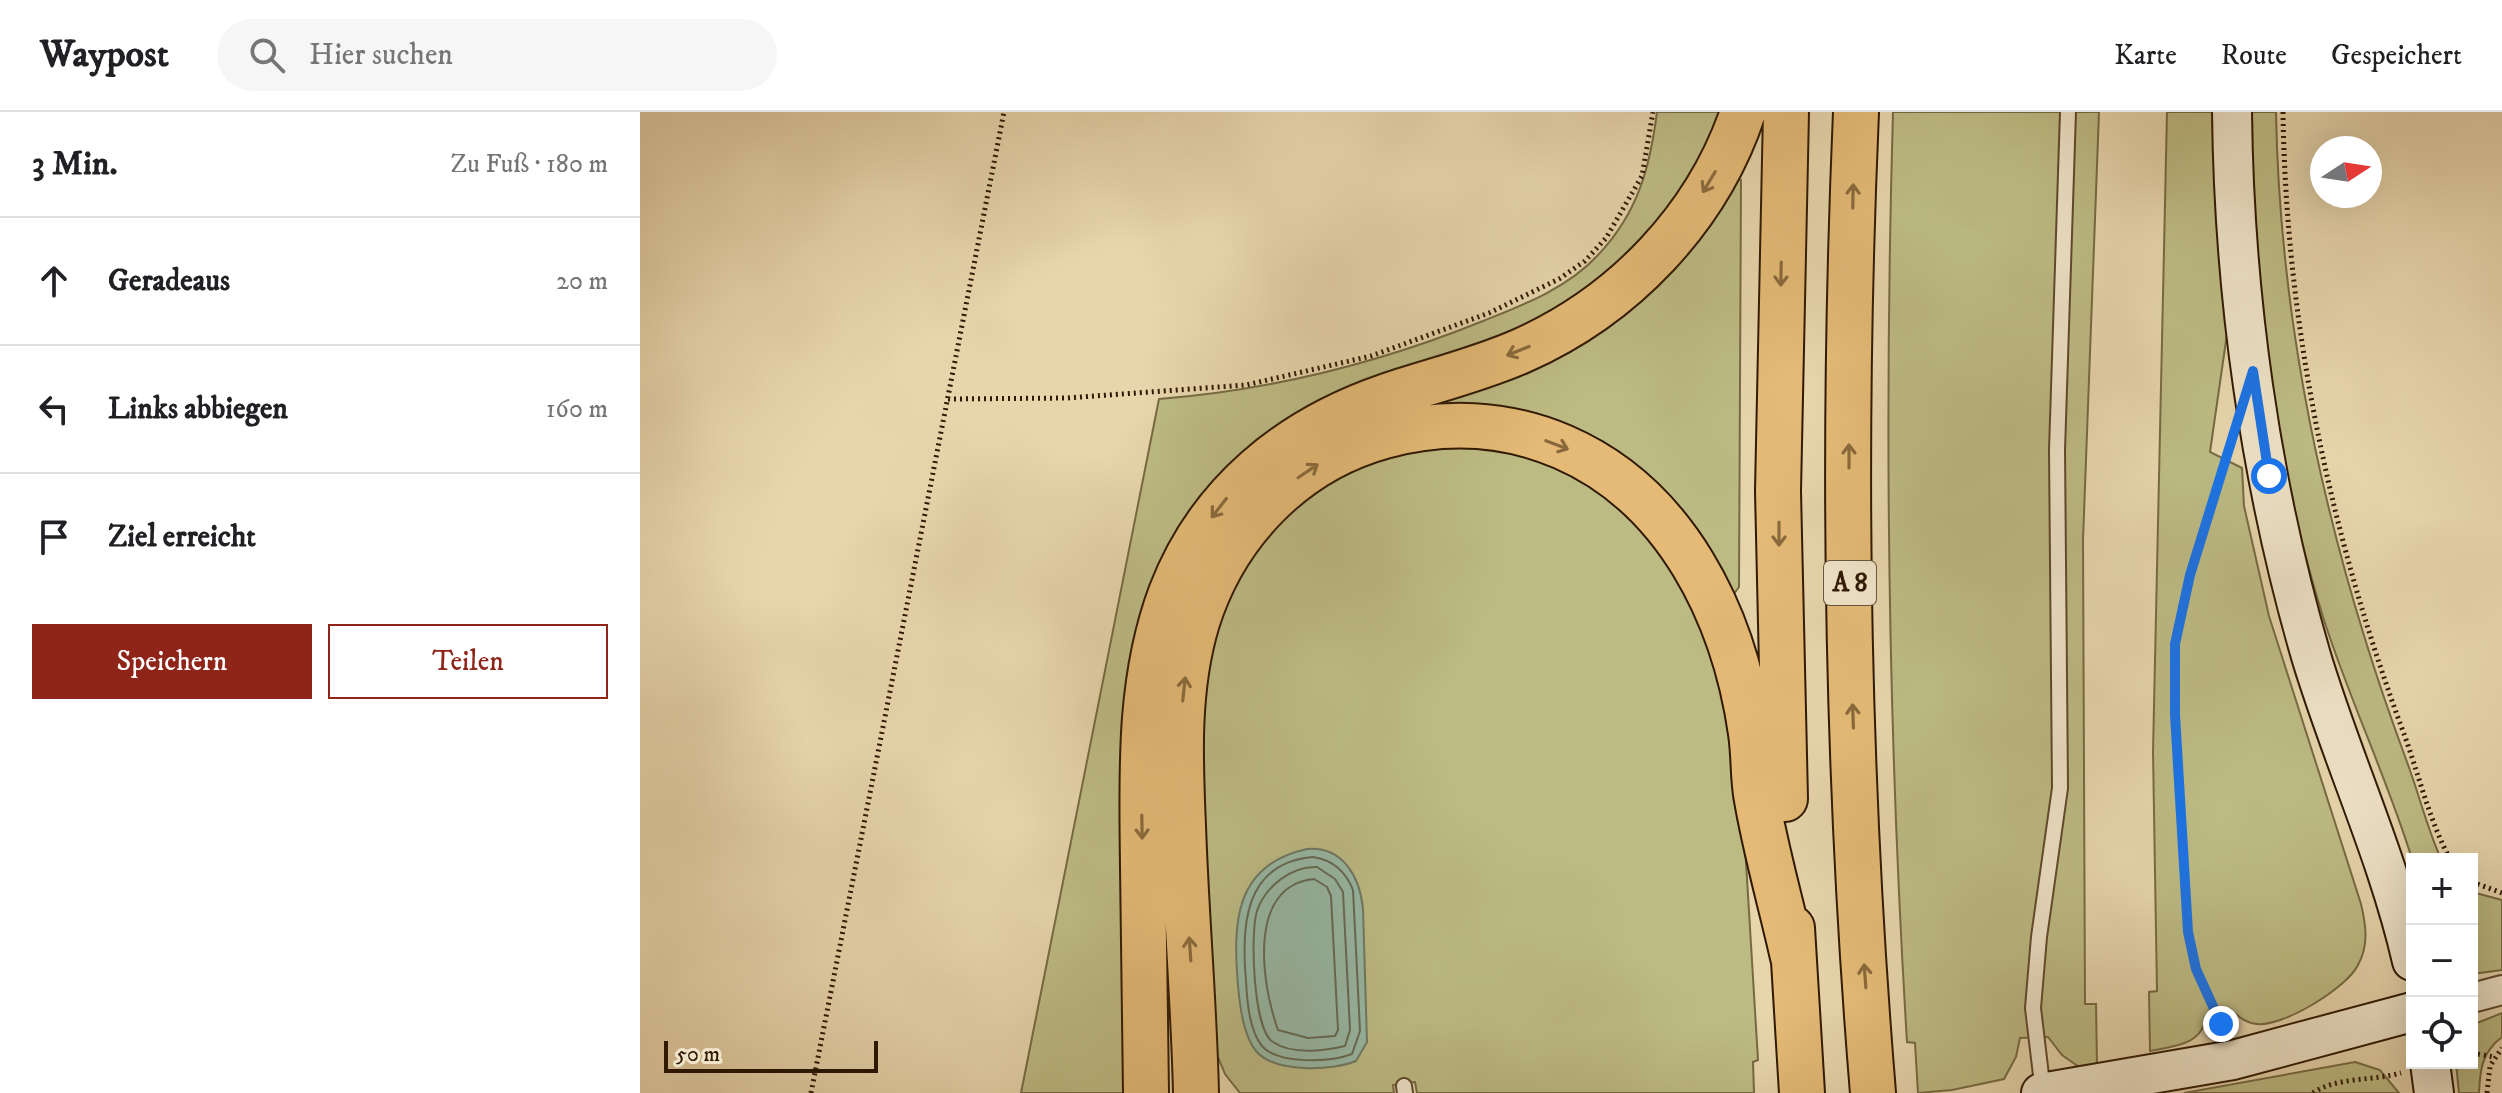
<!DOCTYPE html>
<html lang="de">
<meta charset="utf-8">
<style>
body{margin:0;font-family:"IM FELL DW Pica",serif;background:#f6f6f6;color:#202124}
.controls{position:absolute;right:24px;bottom:24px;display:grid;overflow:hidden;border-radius:0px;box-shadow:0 8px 32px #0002}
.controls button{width:72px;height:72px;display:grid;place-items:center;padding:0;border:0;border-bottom:2px solid #e0e0e0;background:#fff;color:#202124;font:40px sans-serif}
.compass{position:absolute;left:1670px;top:24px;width:72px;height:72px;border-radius:50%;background:#fff;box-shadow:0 8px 32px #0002;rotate:78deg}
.scale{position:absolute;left:24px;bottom:20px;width:214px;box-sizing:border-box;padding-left:8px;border:4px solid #301902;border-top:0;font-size:22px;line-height:28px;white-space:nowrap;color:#301902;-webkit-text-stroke:6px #efe4c9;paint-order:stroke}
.stop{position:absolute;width:24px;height:24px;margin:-18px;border:6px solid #1a73e8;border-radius:50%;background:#fff}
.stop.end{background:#1a73e8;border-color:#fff;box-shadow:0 2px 8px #0008}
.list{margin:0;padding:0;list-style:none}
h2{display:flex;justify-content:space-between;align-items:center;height:104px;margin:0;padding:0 32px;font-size:34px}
h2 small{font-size:26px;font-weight:400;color:#757577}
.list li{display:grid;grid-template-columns:52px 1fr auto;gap:24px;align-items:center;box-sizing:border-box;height:128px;padding:0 32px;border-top:2px solid #e0e0e0}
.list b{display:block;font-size:30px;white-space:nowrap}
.list em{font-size:26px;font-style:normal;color:#757577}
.actions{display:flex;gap:16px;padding:24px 32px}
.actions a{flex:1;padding:18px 0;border:2px solid #8f2418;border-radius:0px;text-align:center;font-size:28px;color:#8f2418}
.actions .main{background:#8f2418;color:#fff}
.icon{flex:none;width:44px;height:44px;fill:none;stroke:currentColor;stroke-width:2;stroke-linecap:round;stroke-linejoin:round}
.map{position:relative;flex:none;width:1862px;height:981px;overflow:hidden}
header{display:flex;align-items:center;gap:48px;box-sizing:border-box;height:112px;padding:0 40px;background:#fff;border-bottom:2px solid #e0e0e0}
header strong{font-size:38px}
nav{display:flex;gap:44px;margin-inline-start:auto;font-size:28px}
.search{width:560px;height:72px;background:#f6f6f6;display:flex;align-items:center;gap:20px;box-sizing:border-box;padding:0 28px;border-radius:44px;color:#757577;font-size:30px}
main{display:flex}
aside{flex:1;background:#fff}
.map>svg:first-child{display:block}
.green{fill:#bdbb84;stroke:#766a43;stroke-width:2}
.water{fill:#97b9a6;stroke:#6e7964;stroke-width:2}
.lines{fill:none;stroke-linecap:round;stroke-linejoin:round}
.shore{stroke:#646954;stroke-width:2}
.lane-casing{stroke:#5e482c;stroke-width:18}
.street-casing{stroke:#5e482c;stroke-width:32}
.secondary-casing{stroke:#301902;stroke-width:42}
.highway-casing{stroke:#301902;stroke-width:48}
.path{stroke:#301902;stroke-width:5;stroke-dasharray:2 4;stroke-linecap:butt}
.lane{stroke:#efe4c9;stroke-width:14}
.street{stroke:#efe4c9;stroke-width:28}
.secondary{stroke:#efe4c9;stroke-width:38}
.highway{stroke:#e4ba76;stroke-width:44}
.oneway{stroke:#8a6a3c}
.route{stroke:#1a73e8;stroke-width:10}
.labels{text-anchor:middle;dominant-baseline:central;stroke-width:7;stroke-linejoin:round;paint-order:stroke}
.shield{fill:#efe4c9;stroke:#69563e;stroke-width:2}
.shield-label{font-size:26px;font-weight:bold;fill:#301902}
</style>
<header>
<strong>Waypost</strong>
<div class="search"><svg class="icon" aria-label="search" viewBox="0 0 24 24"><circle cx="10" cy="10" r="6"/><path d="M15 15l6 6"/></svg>Hier suchen</div>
<nav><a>Karte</a><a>Route</a><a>Gespeichert</a></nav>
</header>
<main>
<aside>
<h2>3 Min.<small>Zu Fuß · 180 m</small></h2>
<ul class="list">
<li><svg class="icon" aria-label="ahead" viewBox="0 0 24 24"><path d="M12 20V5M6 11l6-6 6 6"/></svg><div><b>Geradeaus</b></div><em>20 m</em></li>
<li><svg class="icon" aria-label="left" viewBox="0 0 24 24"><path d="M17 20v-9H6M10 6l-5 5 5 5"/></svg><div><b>Links abbiegen</b></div><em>160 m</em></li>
<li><svg class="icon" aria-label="arrive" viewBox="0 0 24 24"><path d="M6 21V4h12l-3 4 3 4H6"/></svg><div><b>Ziel erreicht</b></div></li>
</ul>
<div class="actions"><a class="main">Speichern</a><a>Teilen</a></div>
</aside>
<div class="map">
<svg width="1862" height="981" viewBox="0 0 1862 981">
<rect width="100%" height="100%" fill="#e7d5ac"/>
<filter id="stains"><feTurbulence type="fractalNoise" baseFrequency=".0025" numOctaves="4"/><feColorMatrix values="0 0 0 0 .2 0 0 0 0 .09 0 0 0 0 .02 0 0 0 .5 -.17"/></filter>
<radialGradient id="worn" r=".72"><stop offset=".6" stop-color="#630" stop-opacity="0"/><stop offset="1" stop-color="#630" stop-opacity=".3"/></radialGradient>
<path class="green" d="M1017,0H1087L1064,55L961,177L609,345L486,981H381L519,287C632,278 737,252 843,209C883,193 928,176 958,143C998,101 1010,55 1017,0Z
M1253,0H1459L1443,428L1445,892H1456L1457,952L1439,955L1422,943L1408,925L1380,926L1376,945L1364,967L1312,978L1278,981L1275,931L1267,930C1248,620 1244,311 1253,0Z
M1527,0H1575L1588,215L1570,340L1602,356L1604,394L1629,504L1721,792C1726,813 1729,833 1718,853C1707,876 1643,915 1617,912C1605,911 1598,904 1590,897L1566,904C1563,933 1534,934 1510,939L1509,880L1517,879L1513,640Z
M1611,0H1636C1640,225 1689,440 1767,650C1779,682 1787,716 1801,747H1772C1747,666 1710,589 1684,508C1633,346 1612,169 1611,0Z
M1088,67L1101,68L1099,475L1093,483L1030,396L784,303L780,287L832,270Z
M850,329L968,375L1062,496L1100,651L1118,948L1113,950L1114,981H777L775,970L753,973L754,981H600L585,962L575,938L556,719L567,525L629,409L724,345Z
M1832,780L1862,788V858L1832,862Z
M1862,901V925C1842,940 1840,957 1839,981H1819L1816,951H1832V913Z
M1715,950L1740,958L1759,981H1544Z"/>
<path class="water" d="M667,737C703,734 720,765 723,797L727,930L716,949C692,959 634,961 616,939C603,923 600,894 598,874C593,813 593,753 667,737Z"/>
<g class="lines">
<path class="shore" d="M673,745C693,748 706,760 713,778L720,919L712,942C691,950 638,953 622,934C609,918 607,888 606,869C601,814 604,751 673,745Z
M677,755L695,767L703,780L710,918L705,934C684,939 652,943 633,930C613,918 610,820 617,799C625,775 651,754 677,755Z
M674,767L687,775L691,784L698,918L695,924L668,926L638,918C622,874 606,774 674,767Z"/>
<defs>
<path id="lane" d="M764,974L765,981
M1403,980L1393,896L1399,825L1420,676L1417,338L1428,0"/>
<path id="street" d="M1832,886L1862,878"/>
<path id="secondary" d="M1592,0C1594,182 1620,369 1671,544C1702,647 1748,744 1772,849
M1790,951L1794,981
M1401,981L1593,948L1772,900"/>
<path id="highway" d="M1216,0C1202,326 1206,655 1233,981
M1145,687L1138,379L1146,0
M1152,816L1162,981
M506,981C505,906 504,831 503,755C502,663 498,569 531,481C569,382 648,318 747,284C791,269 838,258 881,239C983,194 1067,107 1103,0
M556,981C554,892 546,803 543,714C540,646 537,576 557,510C585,421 653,349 744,324C803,308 865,310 923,335C1036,384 1094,503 1111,621C1114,641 1113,661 1116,682C1125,737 1141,791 1153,845"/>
</defs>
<use href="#lane" class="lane-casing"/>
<use href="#street" class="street-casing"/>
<use href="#secondary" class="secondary-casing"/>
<use href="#highway" class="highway-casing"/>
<path class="path" d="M1643,0C1646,213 1690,422 1764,622C1779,663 1789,708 1810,747
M308,287L427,286L606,273L731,244L849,201L919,167L945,149L966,126L1002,64L1013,0
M1832,770L1862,781
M1583,916L1556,857L1548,820L1534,559C1537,482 1567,410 1589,337
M1832,941L1854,945
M171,981L364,0
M1673,981C1695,965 1733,969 1761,961
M1847,981L1850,954L1862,936"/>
<use href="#lane" class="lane"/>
<use href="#street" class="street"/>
<use href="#secondary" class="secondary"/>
<use href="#highway" class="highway"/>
</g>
<defs><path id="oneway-shaft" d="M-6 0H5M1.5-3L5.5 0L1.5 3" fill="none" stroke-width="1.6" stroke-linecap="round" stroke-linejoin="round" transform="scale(2)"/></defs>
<g class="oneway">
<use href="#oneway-shaft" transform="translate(1069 70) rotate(121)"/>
<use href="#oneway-shaft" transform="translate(1213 84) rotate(-89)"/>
<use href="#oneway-shaft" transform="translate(1141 162) rotate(91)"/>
<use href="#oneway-shaft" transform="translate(878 239) rotate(158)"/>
<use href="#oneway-shaft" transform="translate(917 333) rotate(21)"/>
<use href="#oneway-shaft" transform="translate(1209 344) rotate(-90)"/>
<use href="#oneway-shaft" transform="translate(668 359) rotate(-34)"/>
<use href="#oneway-shaft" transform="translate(579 396) rotate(128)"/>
<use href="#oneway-shaft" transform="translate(1139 422) rotate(90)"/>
<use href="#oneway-shaft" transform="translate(544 577) rotate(-84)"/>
<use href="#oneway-shaft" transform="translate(1213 604) rotate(-92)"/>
<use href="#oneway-shaft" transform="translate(502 715) rotate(89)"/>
<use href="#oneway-shaft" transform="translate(550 837) rotate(-94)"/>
<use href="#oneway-shaft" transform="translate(1225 864) rotate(-94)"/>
</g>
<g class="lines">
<path class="route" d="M1581,912L1556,857L1548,820L1535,603V532L1550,463L1613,259L1629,364"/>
</g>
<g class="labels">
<rect class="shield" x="1184" y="449" width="52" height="44" rx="6"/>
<g class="shield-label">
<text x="1210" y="471">A 8</text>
</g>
</g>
<rect width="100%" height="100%" filter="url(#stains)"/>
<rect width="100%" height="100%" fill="url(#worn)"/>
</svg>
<div class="controls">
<button>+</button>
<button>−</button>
<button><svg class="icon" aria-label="locate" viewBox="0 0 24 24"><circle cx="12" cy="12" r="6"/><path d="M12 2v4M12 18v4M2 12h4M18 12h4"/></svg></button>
</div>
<svg class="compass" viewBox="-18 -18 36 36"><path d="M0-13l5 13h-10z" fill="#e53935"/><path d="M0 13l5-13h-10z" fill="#757577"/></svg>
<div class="scale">50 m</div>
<div class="stop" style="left:1629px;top:364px"></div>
<div class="stop end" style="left:1581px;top:912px"></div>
</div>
</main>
